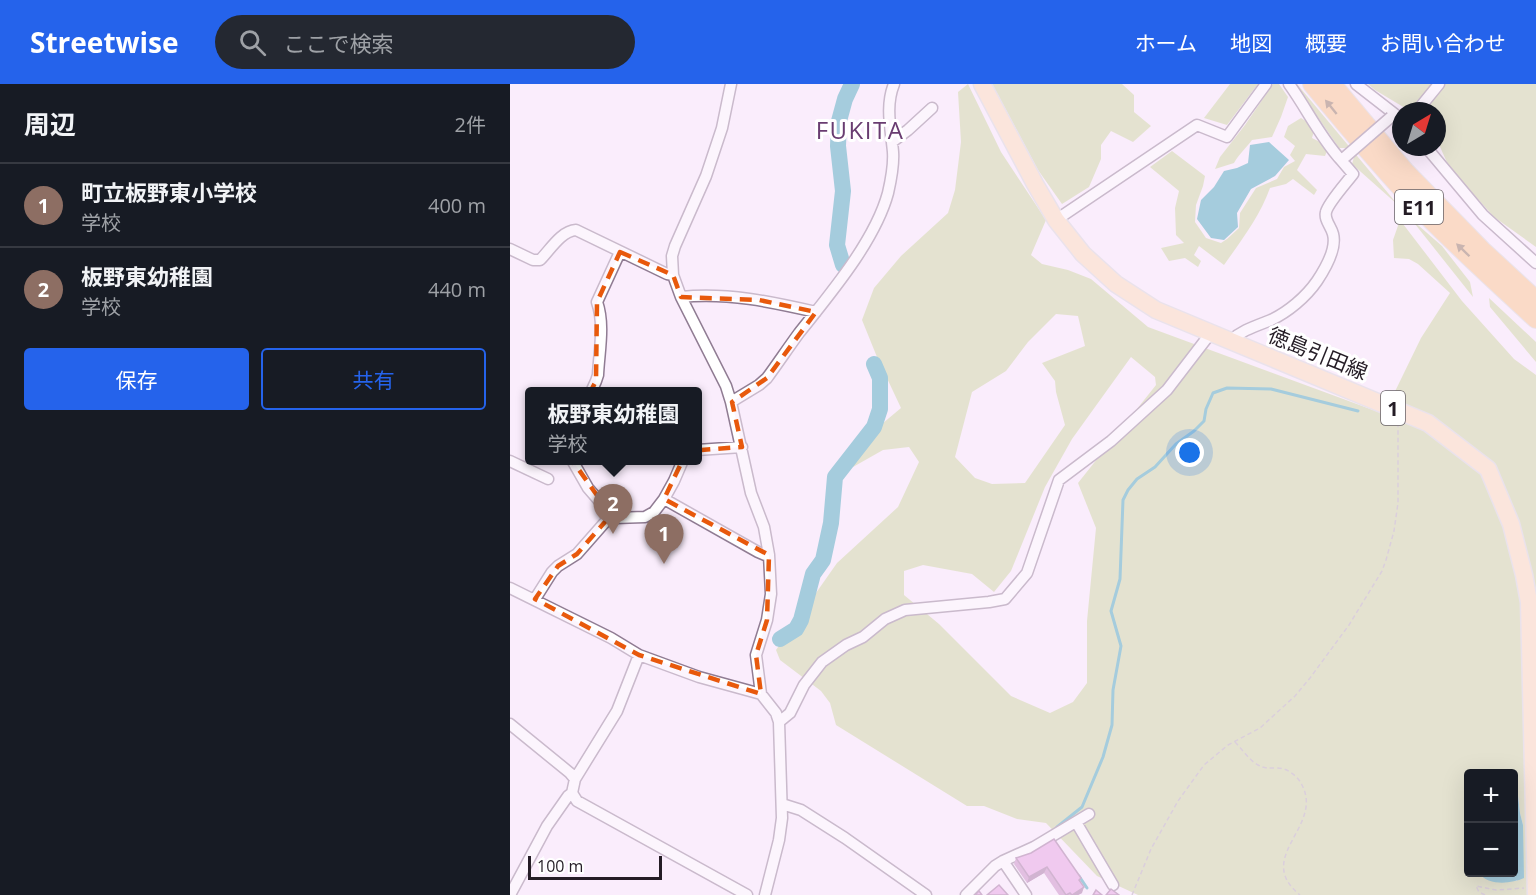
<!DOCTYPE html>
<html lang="ja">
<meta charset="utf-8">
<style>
body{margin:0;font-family:"Open Sans","Noto Sans JP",sans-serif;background:#242831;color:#f1f3f6}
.controls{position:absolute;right:18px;bottom:18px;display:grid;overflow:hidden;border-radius:6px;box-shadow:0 6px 24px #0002}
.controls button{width:54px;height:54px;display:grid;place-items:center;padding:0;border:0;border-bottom:2px solid #363941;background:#171b24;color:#f1f3f6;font:30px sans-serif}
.compass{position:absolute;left:882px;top:18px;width:54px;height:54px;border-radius:50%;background:#171b24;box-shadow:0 6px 24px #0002;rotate:38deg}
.scale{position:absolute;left:18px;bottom:15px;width:134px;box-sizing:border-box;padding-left:6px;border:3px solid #241c25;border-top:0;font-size:16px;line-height:21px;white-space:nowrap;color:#241c25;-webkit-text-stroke:4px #fff;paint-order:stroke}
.you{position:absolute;left:680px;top:369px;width:21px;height:21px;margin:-15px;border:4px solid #fff;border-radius:50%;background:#1a73e8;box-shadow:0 0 0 9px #1a73e833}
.badge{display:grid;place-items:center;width:39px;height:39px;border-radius:50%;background:#2563eb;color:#fff;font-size:20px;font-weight:700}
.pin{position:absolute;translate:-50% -50px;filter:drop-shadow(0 2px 3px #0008)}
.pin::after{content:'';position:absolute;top:32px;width:21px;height:18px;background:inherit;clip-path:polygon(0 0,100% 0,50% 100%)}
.popup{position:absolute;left:15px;top:303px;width:177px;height:78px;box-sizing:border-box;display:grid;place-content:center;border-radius:6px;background:#171b24;filter:drop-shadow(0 2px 4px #0005);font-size:20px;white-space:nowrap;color:#9ea1a6}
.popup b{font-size:22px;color:#f1f3f6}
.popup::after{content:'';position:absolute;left:50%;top:100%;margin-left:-12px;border:12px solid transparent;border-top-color:#171b24}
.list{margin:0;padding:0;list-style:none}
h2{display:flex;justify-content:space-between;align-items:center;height:78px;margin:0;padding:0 24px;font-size:26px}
h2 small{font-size:20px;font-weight:400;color:#9ea1a6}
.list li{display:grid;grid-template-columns:39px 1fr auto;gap:18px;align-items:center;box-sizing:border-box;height:84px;padding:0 24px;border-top:2px solid #363941}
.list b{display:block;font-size:22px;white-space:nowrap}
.list p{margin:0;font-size:20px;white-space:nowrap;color:#9ea1a6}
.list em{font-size:20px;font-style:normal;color:#9ea1a6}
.actions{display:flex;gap:12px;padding:18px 24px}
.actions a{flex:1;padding:14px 0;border:2px solid #2563eb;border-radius:6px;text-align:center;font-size:21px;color:#2563eb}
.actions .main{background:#2563eb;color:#fff}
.icon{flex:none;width:33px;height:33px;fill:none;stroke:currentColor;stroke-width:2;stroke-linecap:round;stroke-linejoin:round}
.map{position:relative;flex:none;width:1026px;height:811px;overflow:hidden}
header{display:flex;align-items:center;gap:36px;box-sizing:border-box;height:84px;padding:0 30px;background:#2563eb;color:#fff}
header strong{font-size:28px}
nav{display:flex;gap:33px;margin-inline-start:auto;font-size:21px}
.search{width:420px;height:54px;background:#242831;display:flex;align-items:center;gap:15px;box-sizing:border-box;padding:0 21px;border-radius:33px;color:#9ea1a6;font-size:22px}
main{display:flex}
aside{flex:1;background:#171b24}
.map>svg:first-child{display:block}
.green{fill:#cbd69b;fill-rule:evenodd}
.water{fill:#3ea4b8}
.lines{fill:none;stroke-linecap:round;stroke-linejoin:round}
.stream{stroke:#3ea4b8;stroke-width:3}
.river{stroke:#3ea4b8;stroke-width:16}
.street-casing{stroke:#907c93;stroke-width:13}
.primary-casing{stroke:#d8d6d8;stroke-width:19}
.highway-casing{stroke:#d8d6d8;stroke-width:20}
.path{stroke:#b5aab7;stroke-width:1.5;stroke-dasharray:4.5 3;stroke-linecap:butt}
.street{stroke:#fff;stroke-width:10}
.primary{stroke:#fcdcb7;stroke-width:16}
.highway{stroke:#fac487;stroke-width:18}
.street-bridge-casing{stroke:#907c93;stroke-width:13;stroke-linecap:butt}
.street-bridge{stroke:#fff;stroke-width:10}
.wall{fill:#c588c1}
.shaded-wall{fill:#a06f9d}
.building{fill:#e59ee0;stroke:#a06f9d;stroke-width:1.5}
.oneway{fill:#8f7056}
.marked{fill:none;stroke:#e8590c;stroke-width:4.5;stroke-dasharray:12 8;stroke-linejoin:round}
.labels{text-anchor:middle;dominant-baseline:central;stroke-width:6;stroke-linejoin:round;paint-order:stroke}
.shield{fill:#fff;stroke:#666066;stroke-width:1.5}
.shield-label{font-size:20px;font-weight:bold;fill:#241c25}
.street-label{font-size:21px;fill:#241c25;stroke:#fff}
.quarter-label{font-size:24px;letter-spacing:1.5px;fill:#693c71;stroke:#fff}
</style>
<header>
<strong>Streetwise</strong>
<div class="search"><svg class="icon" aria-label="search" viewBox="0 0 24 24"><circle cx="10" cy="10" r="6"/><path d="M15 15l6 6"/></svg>ここで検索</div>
<nav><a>ホーム</a><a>地図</a><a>概要</a><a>お問い合わせ</a></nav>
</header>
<main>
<aside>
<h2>周辺<small>2件</small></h2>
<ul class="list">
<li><span class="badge" style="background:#8d6e63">1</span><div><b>町立板野東小学校</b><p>学校</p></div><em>400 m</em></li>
<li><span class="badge" style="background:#8d6e63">2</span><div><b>板野東幼稚園</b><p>学校</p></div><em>440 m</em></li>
</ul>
<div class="actions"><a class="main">保存</a><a>共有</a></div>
</aside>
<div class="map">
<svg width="1026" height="811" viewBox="0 0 1026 811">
<rect width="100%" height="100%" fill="#faedfc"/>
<path class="green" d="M458,0L491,68L536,136L521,171L532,180L558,186L581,195L638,243L874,330L911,254L940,209L908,180L899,175L884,174L883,156L890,136L952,217L1004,275L1026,291V811H628L587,792L536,739L507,735L474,722H457L326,641L320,619L311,607L270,576L266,566L327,479L388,423L409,378L399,363L373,366L343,383L336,370L391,324L367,273L352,236L364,204L391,172L438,129L445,106L451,58L448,8ZM546,230L568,232L575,262L532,279L545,297L546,308L555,341L515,399L482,400L465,394L445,373L462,308L496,287L518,258ZM621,273L645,293L646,301L568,399L586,444L577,537V599L563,618L540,629L501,612L429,540L394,511V487L413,481L462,490L484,508L501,487L535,403L562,355ZM958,690H1004V699L1007,703L1010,729L1013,741L1007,797L973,793L969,788H958Z
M482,0H612L624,11V28L641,42L623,58L601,47L591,61V75L579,103L552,120L528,86Z
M720,0H748L717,41L694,34Z
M763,0H769L778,13L771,33L762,53L742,56C736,64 729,70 724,79L705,85L710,73L735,41Z
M785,0H787L888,121L842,80L844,73L836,64H829Z
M858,0H1026V163L984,133L939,83L927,56V27H900L865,6Z
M791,34L802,41L804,47L802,54L814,60L817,67L815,72L796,70L787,86L807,106L804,111L783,95L776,100L760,104C750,132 731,157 714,181L689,162L684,171L691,177L688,183L675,174L659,177L651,164L674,159L666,151L665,124L669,107L640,83L662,67L695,92L693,102L686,121L685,138L696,154L711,159L717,155L729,144L730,129L746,104L767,95L774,83L785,77L780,71L785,62L774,53L778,42Z
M901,135L932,162L960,198L963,213Z
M979,214L1026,258V278L980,223Z"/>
<path class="water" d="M759,58L779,76L765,92L741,105L727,129L728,143L714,156L701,154L687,135L691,116L704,103L714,87L727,84L738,79L740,61Z
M1004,699L1007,703L1010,729L1013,741L1014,794C1001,800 978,802 969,789L1004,788Z"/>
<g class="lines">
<path class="stream" d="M547,743L572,723L593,673L602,641L603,606L611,562L601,527L610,495L613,416L618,406L627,395L645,383L666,360L684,347L694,337L696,325L703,309L717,304L761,305L848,327
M569,792L577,804"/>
<path class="river" d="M333,181L327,161L333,107L328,62L329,37L335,15L342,0
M270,555L286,545L291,536L303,490L313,476L321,439L325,393L364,343L370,325V294L364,280"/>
<defs>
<path id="street" d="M221,0L212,44L196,92L165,162L162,172L163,191L171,213L216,302L221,318L241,409L254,443L259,471L261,510L257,536L246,571L251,610
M779,0C797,25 810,53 831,76
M846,0L891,35
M907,27L929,0
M382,58L398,46L422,24
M916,63L973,131L1026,179
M546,136L687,41L717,53L756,0
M0,165L23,176H30C40,166 51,147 66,146L157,190L163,191
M171,213C217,208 262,218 306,228
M720,257C732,246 746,242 761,236C778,228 796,213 807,197C815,185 827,165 823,150C821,142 814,136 816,128C818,119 837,98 843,90L831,76L835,73
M81,308L86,297L88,291C89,268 95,241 87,218L110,168
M221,318L249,301L257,294C268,279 278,264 289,249C320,210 365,157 378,109C381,96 384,82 383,68C381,45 375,22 384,0
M187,366L232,363
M62,376L78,404L104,434
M173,376L164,397L154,415L248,468L255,471H259
M0,377L38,395
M0,504L101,554L129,571L189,593L251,610L266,629L269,638
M25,515L42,488L48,482L67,470L96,437L104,434L135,433L144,428L154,415
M0,640L60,689L65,695
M62,709L67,717L237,811
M272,720L291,726L335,754L416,811
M566,738L603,801
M493,777L516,811
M0,811L37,742L58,712L62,709L65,695L107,627L129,571
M255,811L269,756L272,734L269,638L280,629L294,601L312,578L336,561L353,553L375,535L395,526L479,518L495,515L517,489L549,396L601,357L657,306L700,250
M456,811L485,782L493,777L524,763L579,730"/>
<path id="primary" d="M472,0L525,100L546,136L573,170L606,200L646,226L918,339L978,385L1001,440L1014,491L1019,518L1026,811"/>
<path id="highway" d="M802,0C839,45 876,89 916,131C952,167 989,201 1026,235
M822,0L895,87L972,166L1026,216"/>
</defs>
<use href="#street" class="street-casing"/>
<use href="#primary" class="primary-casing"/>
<use href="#highway" class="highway-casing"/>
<path class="path" d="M725,658C732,665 739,676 748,681C755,685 759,684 766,684C776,683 788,692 792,701C814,743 743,773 790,811
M622,811L641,765L668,717L694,681L718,661L750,644L785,612L800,594L839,541L872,487L876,476L884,447L888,419V342
M975,811L969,808L966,802L986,806L1014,804"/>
<use href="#street" class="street"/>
<use href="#primary" class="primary"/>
<use href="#highway" class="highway"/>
<defs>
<path id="street-bridge" d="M835,73L881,33"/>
</defs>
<use href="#street-bridge" class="street-bridge-casing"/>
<use href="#street-bridge" class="street-bridge"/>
</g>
<path class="wall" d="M521,769L570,797L572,809L568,811H549L534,789L517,799L504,780L506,774Z"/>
<path class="shaded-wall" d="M537,783L534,789L517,799L519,793Z
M574,803L572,809L568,811H562Z"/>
<path class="building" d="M544,755L571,794L569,796L574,803L562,811L560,809L556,811L537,783L519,793L506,774L521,769Z
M489,801L498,811H477Z
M601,805L609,811H596Z
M586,806L592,811H583Z
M469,807L472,811H465Z"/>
<defs><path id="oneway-solid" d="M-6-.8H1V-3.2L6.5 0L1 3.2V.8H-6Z" transform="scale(1.5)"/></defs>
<g class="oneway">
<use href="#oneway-solid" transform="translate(821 23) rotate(-129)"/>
<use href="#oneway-solid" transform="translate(953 166) rotate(-136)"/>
</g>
<path d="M0 0H1026V811H0ZM110,168L163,191L171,213L249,216L306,228L257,294L222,318L232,363L177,367L154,415L259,471L257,536L246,571L251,610L129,571L25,515L48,482L67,470L101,431L52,362L86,297L87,218Z" fill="#faedfc" fill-opacity=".55" fill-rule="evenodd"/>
<path class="marked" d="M110,168L163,191L171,213L249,216L306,228L257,294L222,318L232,363L177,367L154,415L259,471L257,536L246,571L251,610L129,571L25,515L48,482L67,470L101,431L52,362L86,297L87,218Z"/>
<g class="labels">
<g class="shield">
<rect x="885" y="106" width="48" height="34" rx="4.5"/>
<rect x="871" y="307" width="24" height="34" rx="4.5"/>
</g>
<g class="shield-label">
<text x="909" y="123">E11</text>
<text x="883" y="324">1</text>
</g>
<g class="street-label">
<text transform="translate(808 269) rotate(22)">徳島引田線</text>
</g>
<g class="quarter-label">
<text x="350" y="45">FUKITA</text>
</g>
</g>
</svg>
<div class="controls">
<button>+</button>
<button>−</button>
</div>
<svg class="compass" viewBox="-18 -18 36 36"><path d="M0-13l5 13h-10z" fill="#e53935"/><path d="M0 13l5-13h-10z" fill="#9ea1a6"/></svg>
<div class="scale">100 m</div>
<div class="you"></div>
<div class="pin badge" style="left:154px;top:480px;background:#8d6e63">1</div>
<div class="pin badge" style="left:103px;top:450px;background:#8d6e63">2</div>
<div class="popup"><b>板野東幼稚園</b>学校</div>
</div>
</main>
